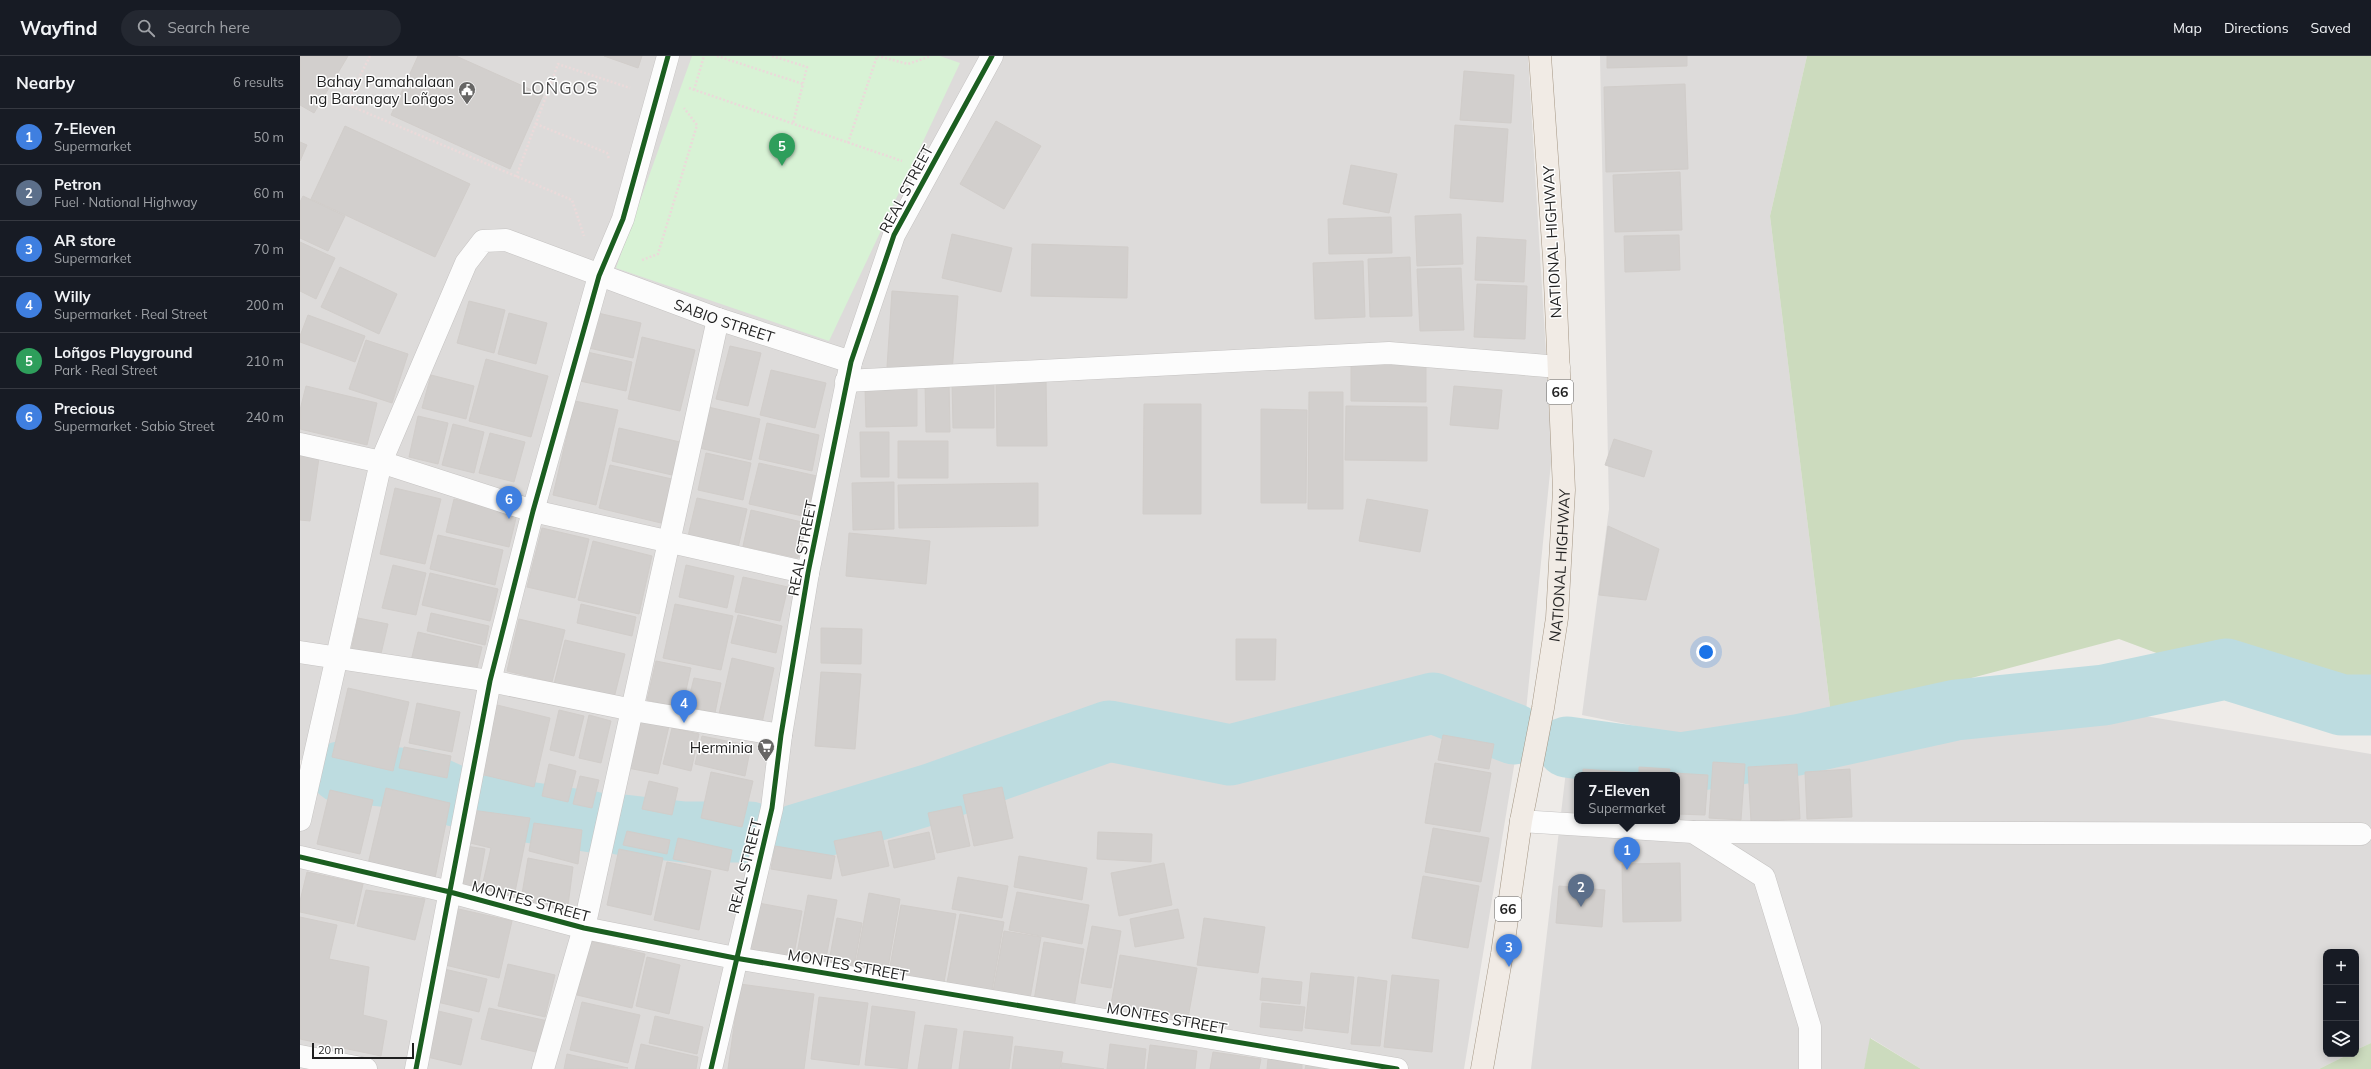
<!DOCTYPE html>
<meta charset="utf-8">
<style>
body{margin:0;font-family:Mulish,sans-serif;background:#242831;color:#f1f3f6}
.controls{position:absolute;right:12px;bottom:12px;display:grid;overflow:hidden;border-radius:8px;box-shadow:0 2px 10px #0003}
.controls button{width:36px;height:36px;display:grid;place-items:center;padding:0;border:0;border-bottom:1px solid #363941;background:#171b24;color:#f1f3f6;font:20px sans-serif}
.scale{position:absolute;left:12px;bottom:10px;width:102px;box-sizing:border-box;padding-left:4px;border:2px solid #1f1f1f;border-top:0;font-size:11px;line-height:14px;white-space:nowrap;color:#1f1f1f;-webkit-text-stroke:3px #fff;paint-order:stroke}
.you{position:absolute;left:1406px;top:596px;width:14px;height:14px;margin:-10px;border:3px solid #fff;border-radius:50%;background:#1a73e8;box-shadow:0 0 0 6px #1a73e833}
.badge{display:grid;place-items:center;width:26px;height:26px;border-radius:50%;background:#676665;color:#fff;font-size:13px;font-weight:700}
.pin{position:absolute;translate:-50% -33px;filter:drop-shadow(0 1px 2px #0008)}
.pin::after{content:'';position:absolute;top:21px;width:14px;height:12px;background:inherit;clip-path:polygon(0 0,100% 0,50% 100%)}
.popup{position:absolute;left:1274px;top:716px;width:106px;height:52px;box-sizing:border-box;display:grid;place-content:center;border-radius:8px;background:#171b24;filter:drop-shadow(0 1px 3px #0005);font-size:13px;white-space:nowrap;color:#9ea1a6}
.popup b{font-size:15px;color:#f1f3f6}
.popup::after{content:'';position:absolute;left:50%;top:100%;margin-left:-8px;border:8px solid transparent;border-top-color:#171b24}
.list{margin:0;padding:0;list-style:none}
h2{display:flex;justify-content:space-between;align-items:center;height:52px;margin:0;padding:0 16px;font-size:17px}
h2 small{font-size:13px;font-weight:400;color:#9ea1a6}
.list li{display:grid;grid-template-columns:26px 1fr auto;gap:12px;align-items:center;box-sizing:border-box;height:56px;padding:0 16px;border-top:1px solid #363941}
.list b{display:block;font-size:15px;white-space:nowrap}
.list p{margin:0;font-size:13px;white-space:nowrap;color:#9ea1a6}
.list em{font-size:13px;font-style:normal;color:#9ea1a6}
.icon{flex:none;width:22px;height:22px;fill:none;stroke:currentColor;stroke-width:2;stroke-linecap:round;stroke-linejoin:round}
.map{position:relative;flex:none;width:2071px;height:1013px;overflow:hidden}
header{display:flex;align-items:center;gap:24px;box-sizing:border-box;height:56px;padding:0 20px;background:#171b24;border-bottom:1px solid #363941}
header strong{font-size:19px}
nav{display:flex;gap:22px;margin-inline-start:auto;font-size:14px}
.search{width:280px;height:36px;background:#242831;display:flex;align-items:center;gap:10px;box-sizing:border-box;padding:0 14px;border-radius:22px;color:#9ea1a6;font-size:15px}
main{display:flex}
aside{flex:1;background:#171b24}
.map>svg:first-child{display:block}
.residential{fill:#dddbda;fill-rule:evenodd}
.forest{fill:#ccdbbe}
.park{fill:#d8f2d5}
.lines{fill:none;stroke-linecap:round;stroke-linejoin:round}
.river{stroke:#bddce0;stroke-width:61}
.building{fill:#d2cfcd;stroke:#d1cdca}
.minor-casing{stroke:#c5c3c2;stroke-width:23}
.major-casing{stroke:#a49684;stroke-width:23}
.path{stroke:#ebdada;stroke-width:2.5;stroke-dasharray:2 2;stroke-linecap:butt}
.minor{stroke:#fcfcfc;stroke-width:22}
.major{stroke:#f1ebe5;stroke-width:22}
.cycleway-casing{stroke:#fff;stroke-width:8}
.cycleway{stroke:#1b5e20;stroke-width:5}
.labels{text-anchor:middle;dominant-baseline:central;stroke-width:3;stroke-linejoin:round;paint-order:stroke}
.shield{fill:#fff;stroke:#626262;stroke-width:1}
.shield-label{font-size:14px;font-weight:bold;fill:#1f1f1f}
.poi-label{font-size:15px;fill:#1f1f1f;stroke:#fff;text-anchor:end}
.street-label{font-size:15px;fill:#1f1f1f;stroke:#fff}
.quarter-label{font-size:17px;letter-spacing:1px;fill:#525252;stroke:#fff}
</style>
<header>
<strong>Wayfind</strong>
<div class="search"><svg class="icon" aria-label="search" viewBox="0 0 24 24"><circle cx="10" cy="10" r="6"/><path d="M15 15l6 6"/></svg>Search here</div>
<nav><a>Map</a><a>Directions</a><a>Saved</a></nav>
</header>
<main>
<aside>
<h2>Nearby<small>6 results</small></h2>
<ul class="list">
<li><span class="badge" style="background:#3f7fe0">1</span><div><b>7-Eleven</b><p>Supermarket</p></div><em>50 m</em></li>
<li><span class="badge" style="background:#5c6f8a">2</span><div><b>Petron</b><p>Fuel · National Highway</p></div><em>60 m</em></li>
<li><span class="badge" style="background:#3f7fe0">3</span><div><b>AR store</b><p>Supermarket</p></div><em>70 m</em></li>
<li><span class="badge" style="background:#3f7fe0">4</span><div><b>Willy</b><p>Supermarket · Real Street</p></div><em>200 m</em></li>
<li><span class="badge" style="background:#2e9e5b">5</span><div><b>Loñgos Playground</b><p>Park · Real Street</p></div><em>210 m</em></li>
<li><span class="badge" style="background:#3f7fe0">6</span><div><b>Precious</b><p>Supermarket · Sabio Street</p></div><em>240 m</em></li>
</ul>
</aside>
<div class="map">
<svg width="2071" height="1013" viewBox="0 0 2071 1013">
<rect width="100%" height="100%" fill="#eeebe8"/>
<path class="residential" d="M0,0H1228L1252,397L1225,665L1134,640L925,692L812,668L520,762L453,767L338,761L0,704Z
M1300,0H1507L1470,160L1531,659L1399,683L1282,659L1309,453Z
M1821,656L2071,698V987L2056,994V896H2026V998H2049L2019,1013H1621L1571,982L1564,1013H1231L1268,698L1417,718ZM1277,719H1377V765H1277Z
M1134,661L1218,686L1164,1013H0V714L22,717L288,773L497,785L827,685L942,715Z"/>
<path class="forest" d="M1507,0H2071V677L1819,583L1531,659L1470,160Z
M1570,982L1621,1013H1564Z
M2071,987V1013H2019L2049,998H2056V994Z"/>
<path class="park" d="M392,0H640L660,7L529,285L316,212Z"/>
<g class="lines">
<path class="river" d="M1267,691L1381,707L1497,689L1656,654L1804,639L1926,613L2042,649H2071
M40,716L120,724L155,740
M187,750L293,766
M323,769L384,776H450
M495,779L631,738L809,675L930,699L1133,647L1214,678"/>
</g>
<path class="building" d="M0,0H48L14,57L0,49Z
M118,0H156L243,39L210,113L91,59Z
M304,0H342L338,12Z
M1307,0H1387V10L1307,12Z
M1164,15L1214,19L1211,67L1160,64Z
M1385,28L1388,113L1306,116L1304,31Z
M696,65L741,90L704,153L660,128Z
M1155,69L1208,73L1203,146L1150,142Z
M45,70L170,128L135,201L11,143Z
M0,86L7,89L0,105Z
M1051,109L1097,118L1089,157L1043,148Z
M1380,116L1382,174L1315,176L1313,119Z
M3,140L45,160L28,195L0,182V146Z
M1161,158L1163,208L1117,210L1115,160Z
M1091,161L1092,197L1029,198L1028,163Z
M652,178L712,192L701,236L642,222Z
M1379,179L1380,214L1325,216L1324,180Z
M1177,181L1226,184L1224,226L1175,224Z
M0,186L35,202L16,243L0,235Z
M732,188L828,191L827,242L731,240Z
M1110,201L1112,260L1070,261L1068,203Z
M1063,205L1065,261L1015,263L1013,207Z
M40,211L97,238L79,278L21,251Z
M1161,212L1164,274L1120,275L1117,213Z
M1177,228L1227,230L1225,283L1174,281Z
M592,235L658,240L652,316L587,311Z
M169,245L205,254L194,297L157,287Z
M209,257L247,267L236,308L198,298Z
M298,257L341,267L333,302L289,292Z
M8,259L65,280L55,306L0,286V280Z
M342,281L395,294L380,355L328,343Z
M66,284L108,298L92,347L49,333Z
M430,290L461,297L448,350L416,343Z
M287,296L332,306L326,335L280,325Z
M186,303L248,320L231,381L169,365Z
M1051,308L1126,309V346L1051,345Z
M471,314L526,327L515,372L460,359Z
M131,319L174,330L166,363L122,352Z
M696,322H746L747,390H697Z
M652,324H694V372H653Z
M625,326H649L650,376H626Z
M6,330L77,347L67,389L0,373V354Z
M565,330H617V370L566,371Z
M1154,330L1202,334L1198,373L1150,369Z
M1009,336H1043V453H1008Z
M275,345L318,354L296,449L253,439Z
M844,348H901V458H843Z
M404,350L460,363L451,404L395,391Z
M1046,350L1127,351V405L1045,404Z
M961,353L1007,354L1006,447H961Z
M118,360L148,367L138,408L109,401Z
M467,367L519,379L512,415L459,403Z
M153,368L184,376L174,417L142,409Z
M319,372L380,386L372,419L312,405Z
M560,376H589V421H561Z
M190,377L225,386L214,426L179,417Z
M1314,383L1352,395L1344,421L1305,409Z
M598,385H648V422H598Z
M406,397L451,407L443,444L398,434Z
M0,399L19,402L10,465L0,464Z
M459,407L517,420L507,461L449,448Z
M310,409L372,423L361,467L299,452Z
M594,426V473L553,474L552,427Z
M738,427V470L599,472L598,429Z
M95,432L141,443L125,508L80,498Z
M397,442L447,453L438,492L388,480Z
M154,443L217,458L209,491L146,476Z
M1067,443L1128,454L1120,496L1059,485Z
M451,454L506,467L498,502L443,490Z
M1308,470L1359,493L1346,544L1299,539Z
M242,472L289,483L275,542L227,531Z
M549,477L630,485L626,528L546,520Z
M138,479L203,494L195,529L130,513Z
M293,485L352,500L339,558L278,544Z
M93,509L126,517L116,559L82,552Z
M386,509L434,520L427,552L379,541Z
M130,517L198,533L190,565L122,549Z
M443,521L488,531L480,565L435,556Z
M281,548L336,561L332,580L277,567Z
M375,548L433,560L421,614L363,602Z
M131,557L189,570L185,589L127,575Z
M438,559L482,570L476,597L431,587Z
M58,562L88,568L80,602L51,595Z
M219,563L265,574L252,626L207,615Z
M521,572L562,573L561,608L521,607Z
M118,576L182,591L175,620L111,605Z
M936,583H976L975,624H936Z
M265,584L325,598L314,642L254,628Z
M432,602L474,612L462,667L419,658Z
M356,605L391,612L382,652L347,644Z
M521,616L561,618L555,693L515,690Z
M394,622L421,627L415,657L387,650Z
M48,632L109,646L93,715L32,701Z
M117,647L160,656L152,696L109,687Z
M197,649L250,662L234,731L180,718Z
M259,654L284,660L274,700L250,694Z
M289,659L311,665L301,707L279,702Z
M334,662L369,670L358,718L323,711Z
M372,672L399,678L391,715L363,708Z
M1143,679L1194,688L1189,713L1138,704Z
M402,680L451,690L445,720L395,708Z
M104,691L151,700L147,722L99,712Z
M1413,706L1445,708L1441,764L1409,762Z
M1135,707L1191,717L1180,776L1125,767Z
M249,708L276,715L268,746L242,740Z
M1497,708L1500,763L1451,766L1448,711Z
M1339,711L1370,713L1369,719H1339Z
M1283,713L1336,717V719H1283Z
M1550,713L1552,761L1507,763L1505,716Z
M411,716L453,725L442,771L401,762Z
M1374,717L1408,719L1405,759L1377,758V719H1374Z
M280,720L299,724L292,752L273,748Z
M349,725L378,732L372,759L342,753Z
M702,731L713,782L674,790L663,739Z
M86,732L150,747L135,822L68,808Z
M30,734L73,744L60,798L17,788Z
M661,750L670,790L637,797L628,757Z
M172,754L230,762L214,841L181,835L191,792L166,786Z
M234,767L282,774L278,808L229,795Z
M1133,772L1189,782L1181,826L1125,816Z
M327,775L370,784L367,798L323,789Z
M581,775L589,810L542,820L534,785Z
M629,776L635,803L594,812L588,785Z
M798,776L852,778L851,806L797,803Z
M378,782L432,794L428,815L373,803Z
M166,790L185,793L178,832L156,829Z
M475,790L535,800L531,823L471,813Z
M319,793L363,802L351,859L307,849Z
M719,800L787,812L782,844L714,831Z
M228,802L273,811L267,857L221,844Z
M367,806L411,815L399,874L354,864Z
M864,807L872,849L819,860L811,817Z
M1380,807L1381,865L1323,866L1322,808Z
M7,816L63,828L54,868L0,856V845Z
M1123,820L1179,830L1168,892L1112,882Z
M658,821L708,830L702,862L652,853Z
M1259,830L1305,834L1302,871L1256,867Z
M66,834L125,843L115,884L57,870Z
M717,836L789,849L782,888L709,874Z
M569,837L600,843L586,923L554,918Z
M508,839L537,844L524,913L495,908Z
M453,846L502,855L492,909L442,901Z
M601,849L656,858L643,932L588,922Z
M154,852L212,865L199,922L141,908Z
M878,853L884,882L835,891L830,863Z
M660,858L704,866L691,940L646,932Z
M0,861L37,869L29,903L69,911L63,959L87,965L81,1000L0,983Z
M537,862L562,867L553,916L528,911Z
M904,862L965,871L958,917L897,909Z
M792,870L821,875L811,932L781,927Z
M704,875L741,881L729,948L692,941Z
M290,885L345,898L332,952L277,939Z
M744,886L784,893L773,957L733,950Z
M820,899L897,912L888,962L811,948Z
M347,901L380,909L369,958L336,950Z
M208,908L255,919L245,961L198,950Z
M140,912L187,923L179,956L133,945Z
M1011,917L1054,921L1048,977L1005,972Z
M1092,919L1139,924L1132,996L1084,991Z
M1058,921L1087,925L1080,990L1051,988Z
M962,922L1002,926L1000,948L960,944Z
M440,928L514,938L504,1013H428Z
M519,941L568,947L559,1009L511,1003Z
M282,946L340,959L328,1007L270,994Z
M962,947L1005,951L1002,975L960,971Z
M572,950L615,956L607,1013L565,1009Z
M189,952L248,965L240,997L181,983Z
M134,954L172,963L161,1009L123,1000Z
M355,960L403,971L397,998L349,987Z
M625,969L657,973L651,1013H618Z
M664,975L713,981L709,1013H659Z
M341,988L398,1001L396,1013H335Z
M810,988L846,993L844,1013H807Z
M850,989L897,995L895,1013H847Z
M715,990L763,996L760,1013H712Z
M913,996L961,1003L959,1013H910Z
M267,998L328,1012L264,1013Z
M968,1003L1002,1008V1013H967Z
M762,1007L804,1013H761Z
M1006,1009L1030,1013H1005Z"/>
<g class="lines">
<defs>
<g id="minor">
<path d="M546,325L1089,297L1259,311"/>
<path d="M0,388L81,406L233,455L508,517"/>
<path d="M0,596L190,625L333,654L481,679"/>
<path id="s1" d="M0,764L81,406L166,207L183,185L206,184L418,263L551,306"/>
<path d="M1221,765L1393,776L1464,821L1510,971V1013"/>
<path d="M1393,776L2061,778"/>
<path d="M0,801L150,836L284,872L435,902L1097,1013"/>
<path d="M0,1000L66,1013"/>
<path d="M116,1013L190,625L233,455L299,220L323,163L368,0"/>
<path d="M243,1013L284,872L418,263"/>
<path d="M411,1013L472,752L481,679L508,517L551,306L594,179L692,0"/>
</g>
<g id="major">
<path id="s2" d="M1182,1013L1202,898L1221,765L1243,652L1257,562L1264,434L1254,202L1240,0"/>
</g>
</defs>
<use href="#minor" class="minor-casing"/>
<use href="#major" class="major-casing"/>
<path class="path" d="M70,0L46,48L272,144L284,180
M417,0L503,28L493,67
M472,0L507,11L503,27
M389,32L602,105
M394,34L404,0
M236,68L307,97L309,103
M548,87L577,0L608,8L631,0
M216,121L258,8L330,32
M342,204L358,198L397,69L384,52"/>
<use href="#minor" class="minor"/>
<use href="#major" class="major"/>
<defs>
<path id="cycleway" d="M0,801L150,836L284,872L435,902L1097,1013
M116,1013L190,625L233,455L299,220L323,163L368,0
M411,1013L472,752L481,679L508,517L551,306L594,179L692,0"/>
</defs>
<use href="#cycleway" class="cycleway-casing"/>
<use href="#cycleway" class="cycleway"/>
</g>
<defs>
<symbol id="civic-pin" viewBox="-11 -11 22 30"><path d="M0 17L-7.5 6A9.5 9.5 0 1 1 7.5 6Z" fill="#676665" stroke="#fff"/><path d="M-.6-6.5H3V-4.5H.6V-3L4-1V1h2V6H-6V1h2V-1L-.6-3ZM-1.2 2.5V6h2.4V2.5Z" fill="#fff"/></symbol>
<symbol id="supermarket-pin" viewBox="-11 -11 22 30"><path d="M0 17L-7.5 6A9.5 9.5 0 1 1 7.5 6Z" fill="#676665" stroke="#fff"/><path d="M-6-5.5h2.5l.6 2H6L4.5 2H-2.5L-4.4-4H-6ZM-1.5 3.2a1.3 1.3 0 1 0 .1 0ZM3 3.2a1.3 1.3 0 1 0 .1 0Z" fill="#fff"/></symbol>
</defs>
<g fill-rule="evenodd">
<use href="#civic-pin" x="157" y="24" width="20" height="27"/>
<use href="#supermarket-pin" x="456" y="681" width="20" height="27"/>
</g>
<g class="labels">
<g class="shield">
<rect x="1247" y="324" width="26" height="24" rx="3"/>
<rect x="1195" y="841" width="26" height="24" rx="3"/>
</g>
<g class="shield-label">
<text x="1260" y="336">66</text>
<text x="1208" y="853">66</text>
</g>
<g class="poi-label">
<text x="154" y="25">Bahay Pamahalaan<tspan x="154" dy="17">ng Barangay Loñgos</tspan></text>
<text x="453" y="691">Herminia</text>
</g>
<g class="street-label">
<text transform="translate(606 133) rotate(-62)">REAL STREET</text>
<text transform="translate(1252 186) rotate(-93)">NATIONAL HIGHWAY</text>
<text stroke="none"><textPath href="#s1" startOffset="867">SABIO STREET</textPath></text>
<text transform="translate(502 492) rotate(-79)">REAL STREET</text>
<text stroke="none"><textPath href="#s2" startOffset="510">NATIONAL HIGHWAY</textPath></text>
<text transform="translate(445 810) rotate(-76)">REAL STREET</text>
<text transform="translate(231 845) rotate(15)">MONTES STREET</text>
<text transform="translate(548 909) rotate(10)">MONTES STREET</text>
<text transform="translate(867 962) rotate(10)">MONTES STREET</text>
</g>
<g class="quarter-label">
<text x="260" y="31">LOÑGOS</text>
</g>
</g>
</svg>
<div class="controls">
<button>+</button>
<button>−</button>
<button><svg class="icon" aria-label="layers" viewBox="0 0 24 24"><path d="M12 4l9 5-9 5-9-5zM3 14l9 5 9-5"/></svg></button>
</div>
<div class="scale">20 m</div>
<div class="you"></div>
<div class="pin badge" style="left:1327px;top:814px;background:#3f7fe0">1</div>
<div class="popup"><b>7-Eleven</b>Supermarket</div>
<div class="pin badge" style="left:1281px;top:851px;background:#5c6f8a">2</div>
<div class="pin badge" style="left:1209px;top:911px;background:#3f7fe0">3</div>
<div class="pin badge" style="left:384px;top:667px;background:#3f7fe0">4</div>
<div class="pin badge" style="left:482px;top:110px;background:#2e9e5b">5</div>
<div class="pin badge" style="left:209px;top:463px;background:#3f7fe0">6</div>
</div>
</main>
